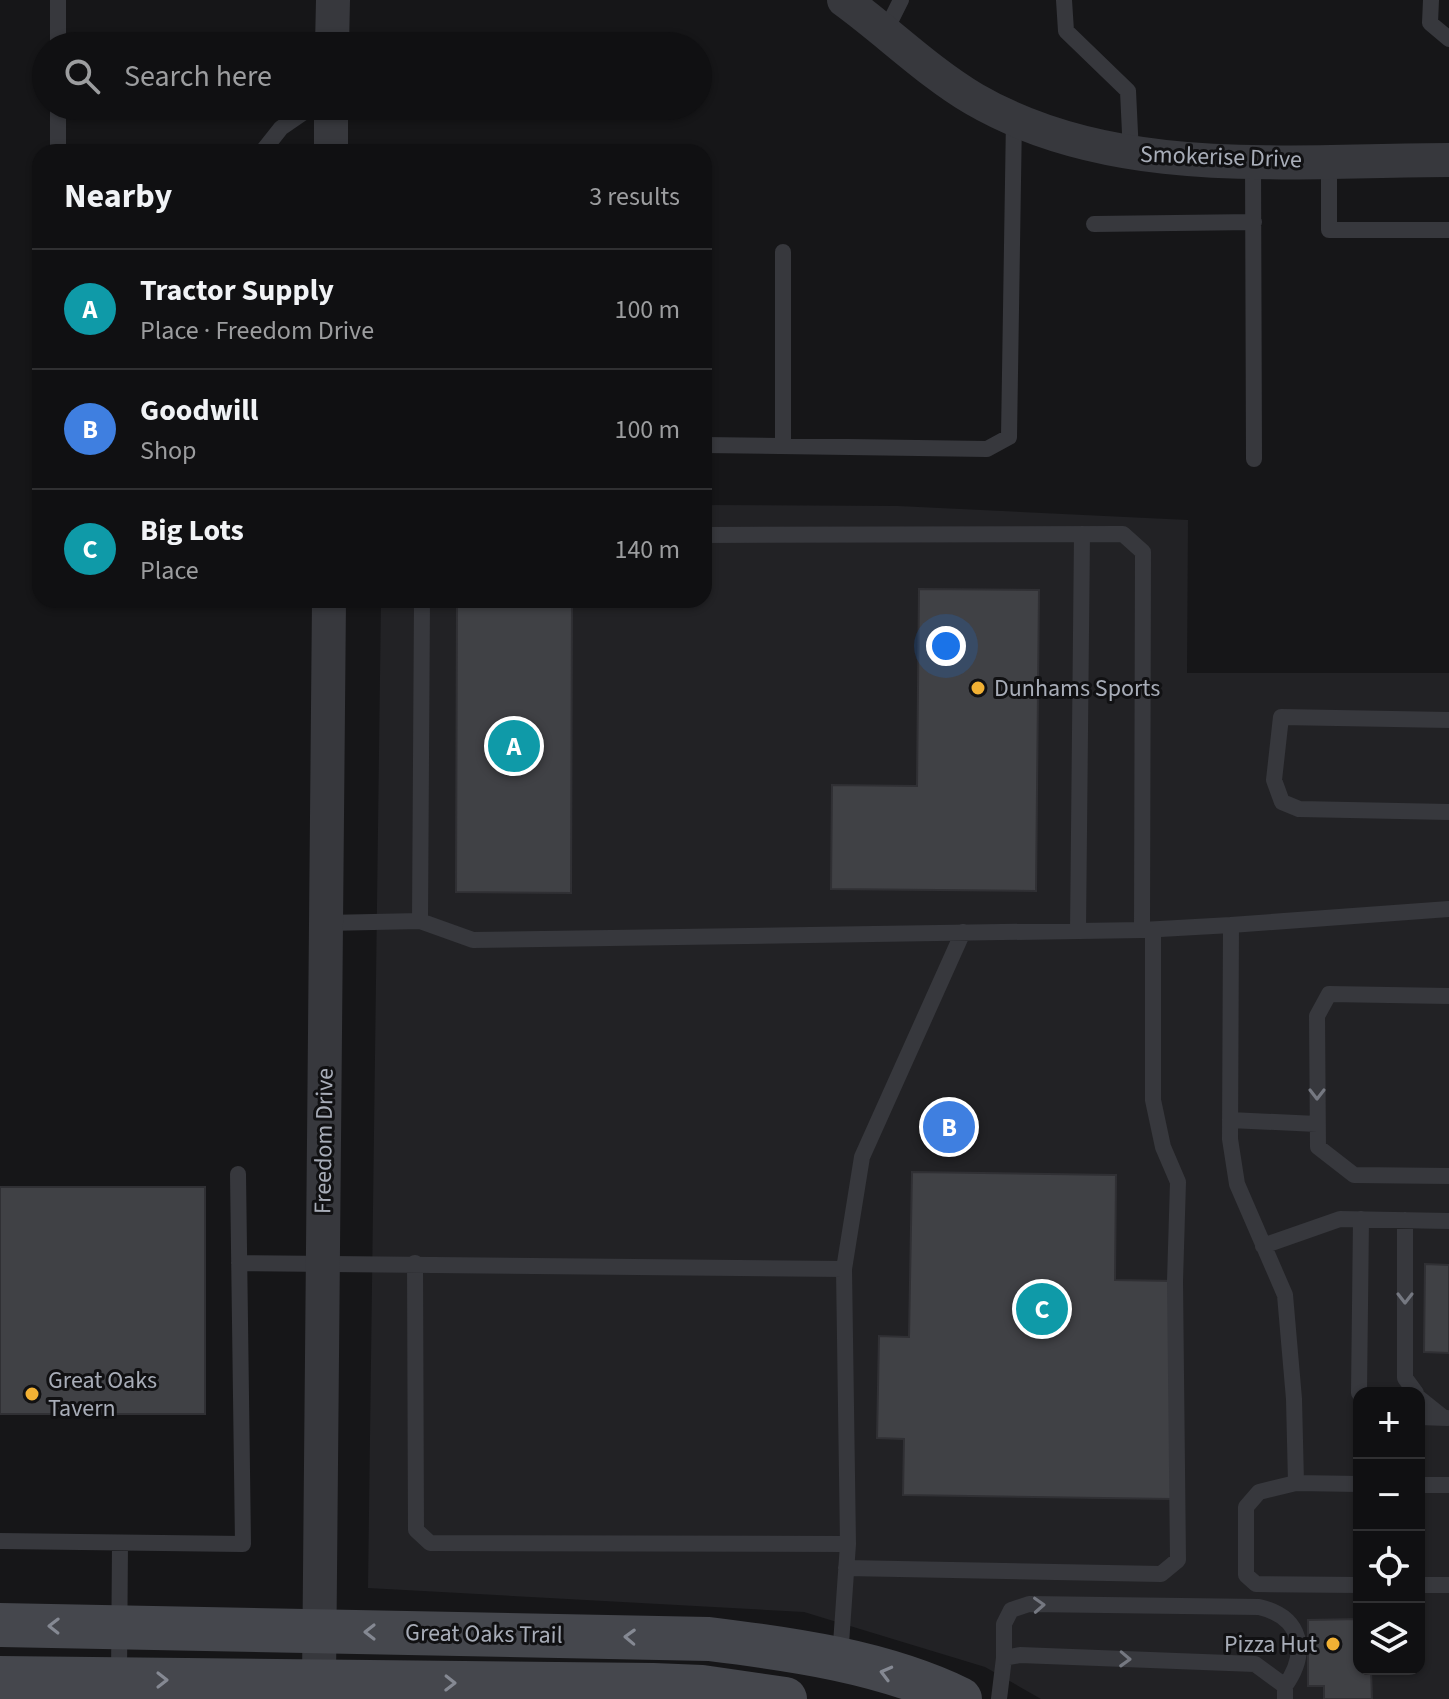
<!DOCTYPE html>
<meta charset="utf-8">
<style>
body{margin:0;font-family:"Source Sans 3",sans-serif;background:#1e1e20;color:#f1f3f6}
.controls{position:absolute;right:24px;bottom:24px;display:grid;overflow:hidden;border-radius:16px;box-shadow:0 2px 6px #0004}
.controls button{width:72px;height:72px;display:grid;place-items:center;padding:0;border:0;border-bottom:2px solid #303032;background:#101012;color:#f1f3f6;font:40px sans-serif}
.you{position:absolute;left:946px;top:646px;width:28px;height:28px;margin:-20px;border:6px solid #fff;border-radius:50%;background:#1a73e8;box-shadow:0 0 0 12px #1a73e833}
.badge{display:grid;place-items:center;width:52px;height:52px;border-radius:50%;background:#2563eb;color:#fff;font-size:26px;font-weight:700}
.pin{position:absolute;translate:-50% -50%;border:4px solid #fff;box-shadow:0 2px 8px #0006}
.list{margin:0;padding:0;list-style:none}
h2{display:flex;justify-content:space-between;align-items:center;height:104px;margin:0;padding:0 32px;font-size:34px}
h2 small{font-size:26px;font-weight:400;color:#9c9d9f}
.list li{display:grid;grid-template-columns:52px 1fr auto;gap:24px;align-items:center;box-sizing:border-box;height:120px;padding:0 32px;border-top:2px solid #303032}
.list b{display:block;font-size:30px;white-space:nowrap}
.list p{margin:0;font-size:26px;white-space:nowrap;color:#9c9d9f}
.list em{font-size:26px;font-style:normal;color:#9c9d9f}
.icon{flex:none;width:44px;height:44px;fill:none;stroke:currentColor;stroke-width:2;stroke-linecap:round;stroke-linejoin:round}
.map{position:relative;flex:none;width:1449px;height:1699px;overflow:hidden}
.search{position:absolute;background:#101012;box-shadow:0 2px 6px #0004;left:32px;top:32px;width:680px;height:88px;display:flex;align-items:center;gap:20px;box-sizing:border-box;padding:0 28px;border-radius:44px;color:#9c9d9f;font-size:30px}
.panel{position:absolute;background:#101012;box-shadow:0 2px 6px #0004;left:32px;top:144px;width:680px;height:464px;border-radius:24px}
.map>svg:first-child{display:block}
.built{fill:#222225;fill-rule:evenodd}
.building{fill:#404145;stroke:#303034;stroke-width:2}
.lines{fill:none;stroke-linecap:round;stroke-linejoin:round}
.lane{stroke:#37383d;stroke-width:16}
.street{stroke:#37383d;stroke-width:34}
.secondary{stroke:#45474d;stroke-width:44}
.oneway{stroke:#757881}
.oneway2{stroke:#858993}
.poi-dot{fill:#f2b134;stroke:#111113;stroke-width:3}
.labels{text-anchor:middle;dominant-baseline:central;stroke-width:6;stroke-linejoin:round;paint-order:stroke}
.street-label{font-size:24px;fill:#a8adb8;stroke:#111113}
.poi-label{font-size:24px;fill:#a8adb8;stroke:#111113;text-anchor:start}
</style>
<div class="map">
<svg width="1449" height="1699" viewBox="0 0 1449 1699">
<rect width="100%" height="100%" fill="#161618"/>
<path class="built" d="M704,505L898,506L1188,520L1187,673H1449V1699H1041L985,1667L804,1612L368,1588L381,600H704ZM1359,1393H1419V1669H1359Z"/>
<path class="building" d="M919,589L1039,590L1036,891L831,889L832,785L917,786Z
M457,600H572L571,893L456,892Z
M912,1172L1116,1175L1115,1280L1175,1281L1171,1499L903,1495L904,1439L877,1438L879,1336L909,1337Z
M0,1187H205V1414H0Z
M1425,1264L1449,1265V1353L1424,1352Z
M1359,1619V1669H1371L1372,1699H1324V1686H1308V1620Z"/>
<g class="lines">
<path class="lane" d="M1064,0L1066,31L1128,91L1131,154
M1431,0L1430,23L1449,39
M885,32L901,0
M58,46V0
M58,152V106
M262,152L281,128L313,106
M1253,160L1254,459
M1329,160V230H1449
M1094,224L1254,222
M704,445L987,449L1009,437L1014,118
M783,446V252
M704,535L1123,534L1143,552L1142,930
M1449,720L1281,717L1274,780L1282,802L1299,809L1449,812
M420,921L422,600
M326,923L420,921L473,940L1142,930L1231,925L1230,1139L1237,1184L1285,1295L1294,1399L1296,1483L1359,1484
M1231,925L1449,909
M1078,931L1082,534
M1449,996L1329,994L1317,1016L1318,1147L1354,1175L1449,1176
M1230,1120L1317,1124
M1405,1220V1378L1416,1393
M1263,1246L1340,1219L1449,1221
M239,1263L844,1269L862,1157L963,932
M415,1263L416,1530L430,1543L848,1544L844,1269
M1359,1393L1361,1219
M1419,1398L1444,1418
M1419,1417L1447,1418
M1296,1483L1259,1492L1246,1507V1575L1256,1584L1359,1585
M1419,1485H1449
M0,1541L243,1544L238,1174
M846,1568L1161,1574L1178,1560L1175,1281L1178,1182L1163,1147L1153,1100V930
M1419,1585H1449
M840,1658L848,1544
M1004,1658V1624L1011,1610L1029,1604L1259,1607C1302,1617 1309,1652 1285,1686
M119,1677L120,1543
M999,1699L1004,1658L1020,1655L1255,1664L1285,1686V1699"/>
<path class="street" d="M844,0C888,32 927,71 974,99C1115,181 1292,160 1449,160
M332,46L333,0
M331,106V152
M319,1681L329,600"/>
<path class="secondary" d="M0,1625L709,1639C792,1649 884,1662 960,1699
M0,1678L653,1685L702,1687L785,1699"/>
</g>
<defs><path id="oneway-chevron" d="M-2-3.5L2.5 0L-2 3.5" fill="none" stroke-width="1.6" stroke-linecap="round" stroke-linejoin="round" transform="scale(2)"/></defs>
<g class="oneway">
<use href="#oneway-chevron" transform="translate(1317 1094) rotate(90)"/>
<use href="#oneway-chevron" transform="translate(1405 1298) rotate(90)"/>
<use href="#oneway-chevron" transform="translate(1039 1605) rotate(-3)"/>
<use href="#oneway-chevron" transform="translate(1125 1659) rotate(2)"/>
</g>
<g class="oneway2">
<use href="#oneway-chevron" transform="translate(54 1626) rotate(-179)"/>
<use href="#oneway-chevron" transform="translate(370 1632) rotate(-180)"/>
<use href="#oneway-chevron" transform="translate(630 1637) rotate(-178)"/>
<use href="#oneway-chevron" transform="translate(886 1673) rotate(-165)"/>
<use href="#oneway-chevron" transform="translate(162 1680)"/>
<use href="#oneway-chevron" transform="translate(450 1683) rotate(1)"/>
</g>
<g class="poi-dot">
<circle cx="978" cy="688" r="8"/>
<circle cx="32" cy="1394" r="8"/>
<circle cx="1333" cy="1644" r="8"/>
</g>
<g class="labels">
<g class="street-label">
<text transform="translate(1221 157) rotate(2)">Smokerise Drive</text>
<text transform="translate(324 1141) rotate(-89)">Freedom Drive</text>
<text transform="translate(484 1634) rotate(1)">Great Oaks Trail</text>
</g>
<g class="poi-label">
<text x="994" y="688">Dunhams Sports</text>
<text x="48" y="1380">Great Oaks<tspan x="48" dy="28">Tavern</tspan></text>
<text x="1317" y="1644" text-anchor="end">Pizza Hut</text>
</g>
</g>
</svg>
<div class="controls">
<button>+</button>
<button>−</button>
<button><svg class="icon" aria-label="locate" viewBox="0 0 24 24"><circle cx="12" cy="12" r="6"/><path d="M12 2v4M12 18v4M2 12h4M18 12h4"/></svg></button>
<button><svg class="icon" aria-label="layers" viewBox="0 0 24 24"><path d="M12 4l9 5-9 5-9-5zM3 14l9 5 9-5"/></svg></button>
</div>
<div class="you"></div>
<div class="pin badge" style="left:514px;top:746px;background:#0f9aa8">A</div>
<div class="pin badge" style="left:949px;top:1127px;background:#3f7fe0">B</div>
<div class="pin badge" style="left:1042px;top:1309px;background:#0f9aa8">C</div>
<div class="search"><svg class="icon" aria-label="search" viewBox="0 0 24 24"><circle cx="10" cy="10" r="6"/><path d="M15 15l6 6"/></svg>Search here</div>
<section class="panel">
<h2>Nearby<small>3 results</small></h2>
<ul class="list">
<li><span class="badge" style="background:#0f9aa8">A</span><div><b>Tractor Supply</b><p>Place · Freedom Drive</p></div><em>100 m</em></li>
<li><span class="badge" style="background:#3f7fe0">B</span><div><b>Goodwill</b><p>Shop</p></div><em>100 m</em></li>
<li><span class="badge" style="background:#0f9aa8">C</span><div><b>Big Lots</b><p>Place</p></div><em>140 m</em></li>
</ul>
</section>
</div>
